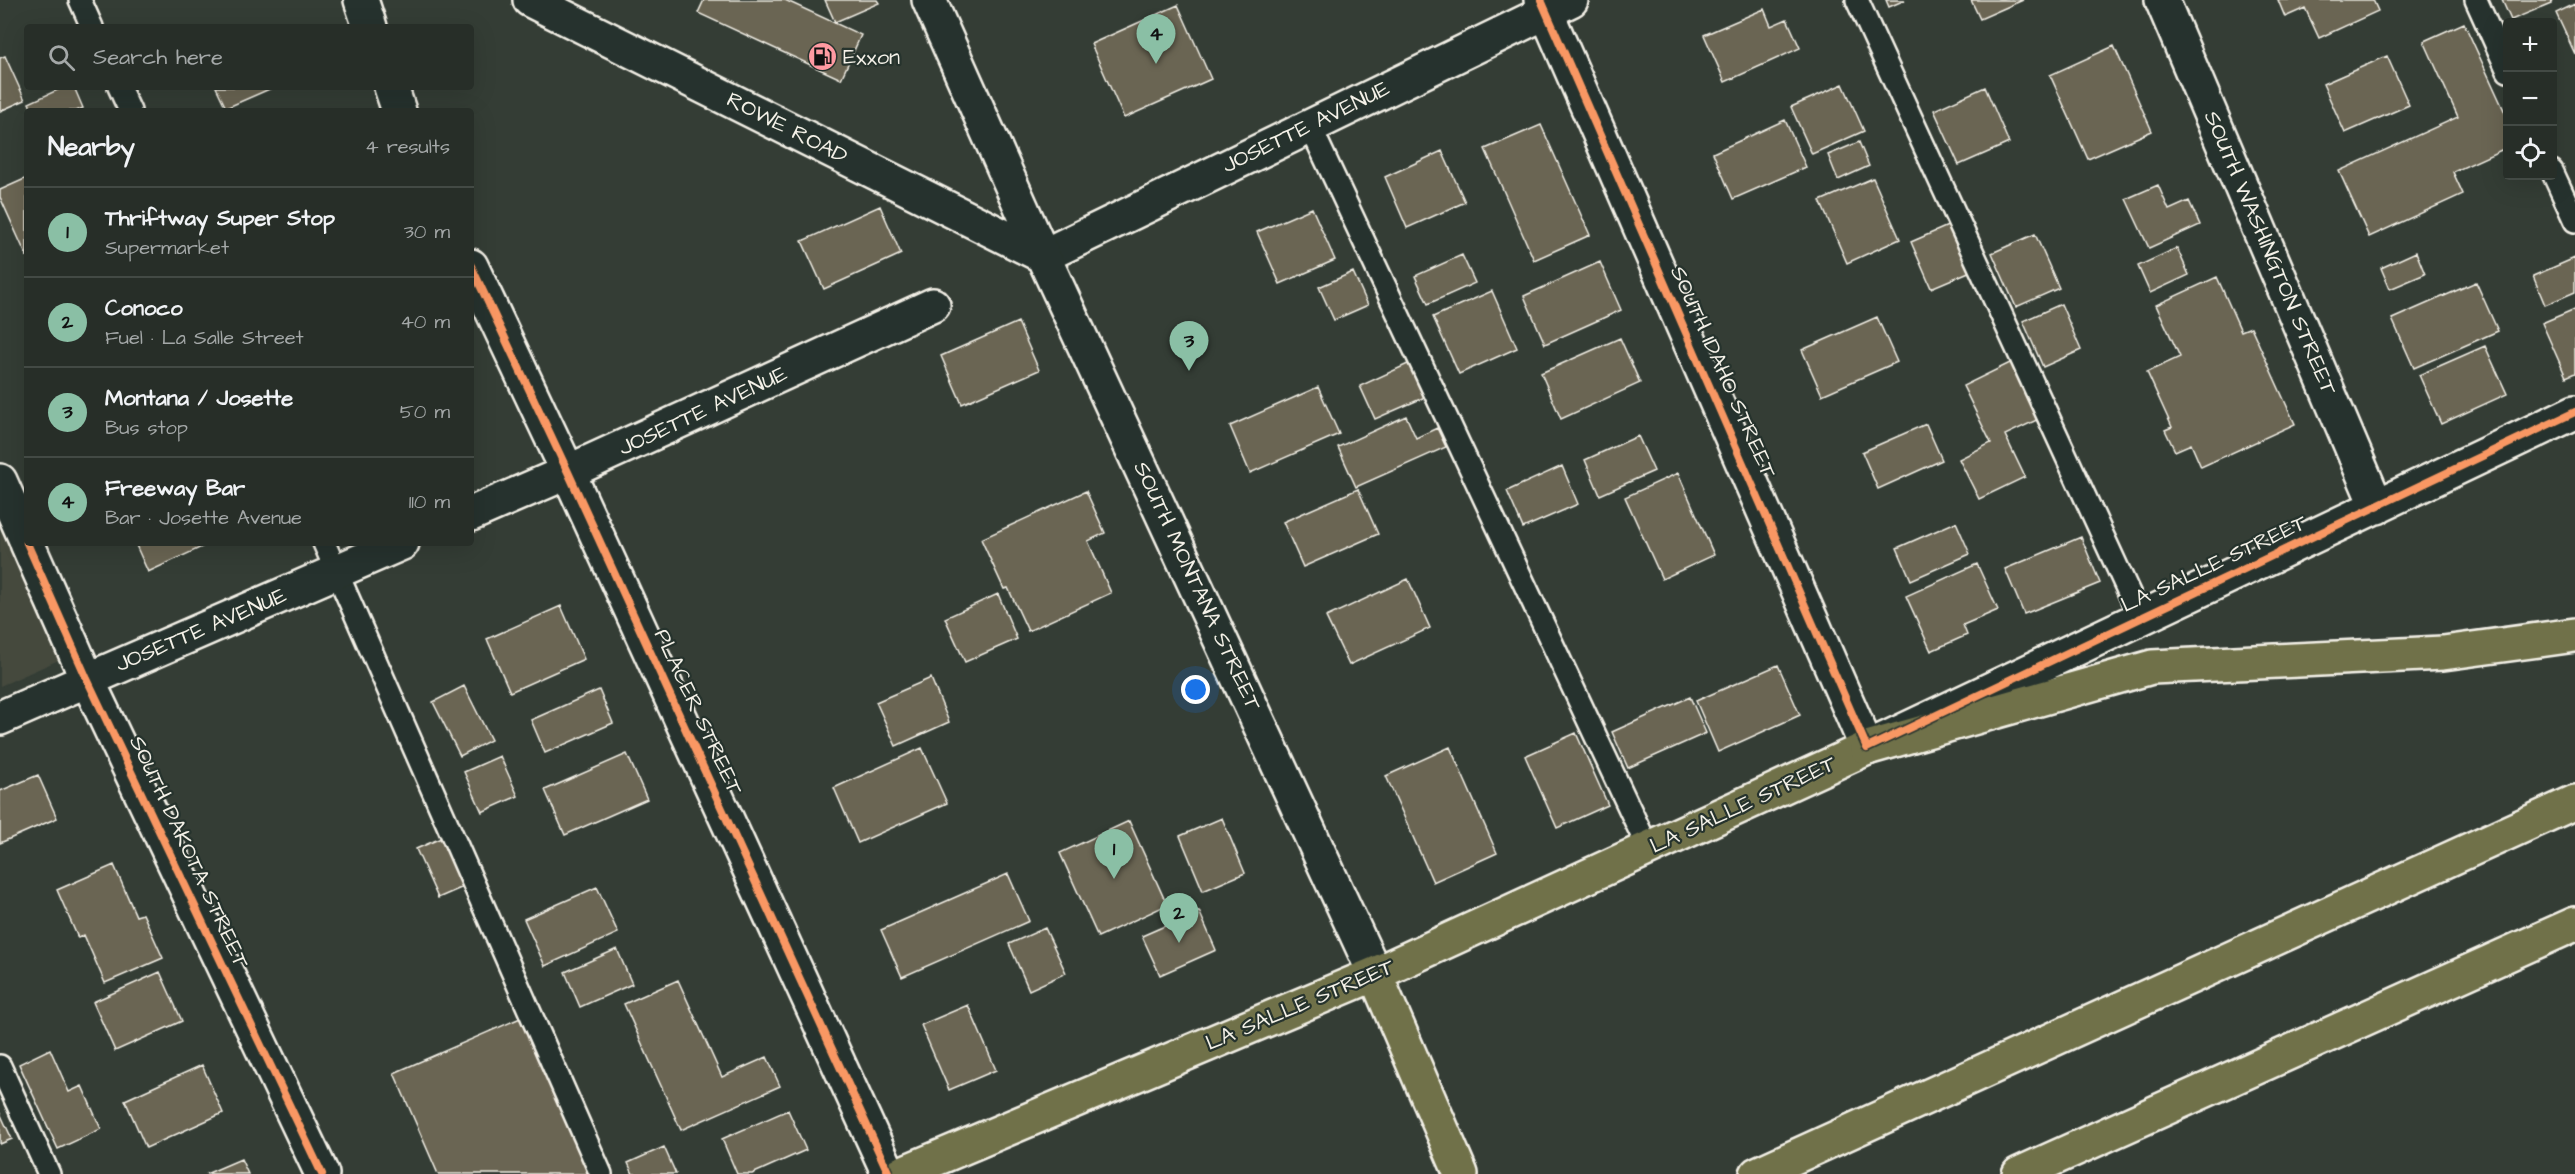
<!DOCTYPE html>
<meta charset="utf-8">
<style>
body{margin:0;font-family:"Architects Daughter",sans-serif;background:#2f3630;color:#f1f3f6}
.controls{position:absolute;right:18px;top:18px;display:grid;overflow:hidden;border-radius:6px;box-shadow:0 6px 24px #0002}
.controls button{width:54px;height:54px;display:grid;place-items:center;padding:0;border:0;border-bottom:2px solid #434a45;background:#272e28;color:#f1f3f6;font:30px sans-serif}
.you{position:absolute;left:1196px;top:690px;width:21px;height:21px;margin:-15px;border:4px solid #fff;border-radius:50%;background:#1a73e8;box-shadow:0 0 0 9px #1a73e833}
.badge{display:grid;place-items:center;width:39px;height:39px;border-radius:50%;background:#8abfa5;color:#111;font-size:20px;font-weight:700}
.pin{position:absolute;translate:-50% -50px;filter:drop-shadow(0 2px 3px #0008)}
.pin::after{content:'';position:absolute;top:32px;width:21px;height:18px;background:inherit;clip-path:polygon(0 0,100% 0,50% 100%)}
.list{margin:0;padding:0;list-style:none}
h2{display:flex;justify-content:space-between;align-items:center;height:78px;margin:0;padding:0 24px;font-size:26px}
h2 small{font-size:20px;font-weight:400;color:#a4a8a8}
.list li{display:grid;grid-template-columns:39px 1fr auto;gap:18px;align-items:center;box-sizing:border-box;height:90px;padding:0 24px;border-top:2px solid #434a45}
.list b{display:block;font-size:22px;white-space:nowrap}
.list p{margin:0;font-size:20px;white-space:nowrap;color:#a4a8a8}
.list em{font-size:20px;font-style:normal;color:#a4a8a8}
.icon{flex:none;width:33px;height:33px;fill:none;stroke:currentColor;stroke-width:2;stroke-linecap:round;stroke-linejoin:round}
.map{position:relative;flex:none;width:2575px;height:1174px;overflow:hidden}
.search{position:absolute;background:#272e28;box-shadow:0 6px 24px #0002;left:24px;top:24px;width:450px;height:66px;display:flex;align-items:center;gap:15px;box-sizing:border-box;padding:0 21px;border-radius:6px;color:#a4a8a8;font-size:22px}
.panel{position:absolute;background:#272e28;box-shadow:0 6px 24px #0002;left:24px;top:108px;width:450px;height:438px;border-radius:6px}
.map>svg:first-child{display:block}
.built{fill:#44493e}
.building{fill:#6b6553;stroke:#f4f1e8;stroke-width:1.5}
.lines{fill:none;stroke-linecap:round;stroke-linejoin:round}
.lane-casing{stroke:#f4f1e8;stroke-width:26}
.street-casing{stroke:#f4f1e8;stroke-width:38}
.secondary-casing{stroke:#f4f1e8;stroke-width:38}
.primary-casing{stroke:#f4f1e8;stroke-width:38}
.highway-casing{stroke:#f4f1e8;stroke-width:38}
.lane{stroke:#26332d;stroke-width:21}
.street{stroke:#26332d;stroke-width:33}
.secondary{stroke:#26332d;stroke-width:33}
.primary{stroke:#6f714a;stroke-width:33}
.highway{stroke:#6f714a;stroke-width:33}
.cycleway-casing{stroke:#26332d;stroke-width:11}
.cycleway{stroke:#f99763;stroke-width:8}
.labels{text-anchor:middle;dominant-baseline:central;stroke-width:4.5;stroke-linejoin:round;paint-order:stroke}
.poi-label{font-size:22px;fill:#f4f1e8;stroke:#26332d;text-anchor:start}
.street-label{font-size:22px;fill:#f4f1e8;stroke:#26332d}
</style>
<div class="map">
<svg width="2575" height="1174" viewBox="0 0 2575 1174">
<rect width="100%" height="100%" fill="#343d35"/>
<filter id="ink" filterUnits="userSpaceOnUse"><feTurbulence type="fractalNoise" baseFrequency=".0167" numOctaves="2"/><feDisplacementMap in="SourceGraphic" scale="12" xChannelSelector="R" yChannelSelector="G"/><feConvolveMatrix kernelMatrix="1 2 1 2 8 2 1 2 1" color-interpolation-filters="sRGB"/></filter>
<g filter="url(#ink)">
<path class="built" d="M0,523L61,659L0,686Z"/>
<path class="building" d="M704,0H785L861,35L841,79L698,13Z
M825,0H877L879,3L835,22Z
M1886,0H1905L1889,7Z
M1971,0H2023L1980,19Z
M2278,0H2373L2378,11L2319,38L2305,8L2285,17Z
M2502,0H2551L2552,3L2511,20Z
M2575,4V54L2556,13Z
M1178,5L1211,79L1124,118L1091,44Z
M1764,9L1771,26L1787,19L1800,48L1725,82L1704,35Z
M2464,23L2508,119V147L2453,172L2463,194L2369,237L2339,171L2458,117L2424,41Z
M2114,46L2152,131L2088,159L2050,75Z
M5,56L25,100L0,111V58Z
M2387,56L2409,105L2345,133L2323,84Z
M1843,84L1864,131L1812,154L1791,107Z
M64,87H74L83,108L76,111H33L29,103Z
M216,87H274L226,108Z
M1985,87L2009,143L1959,165L1934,110Z
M1785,120L1806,167L1733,199L1713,153Z
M1541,125L1590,235L1534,260L1485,149Z
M1859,142L1869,166L1838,180L1828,155Z
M1442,151L1465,202L1407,228L1385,177Z
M27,178V257L0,197V190Z
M1873,178L1900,239L1847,263L1820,201Z
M2158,185L2169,210L2189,201L2200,225L2149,248L2126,199Z
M880,206L901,254L824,289L802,241Z
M1312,208L1335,260L1280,284L1257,232Z
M1950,225L1971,271L1931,288L1911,242Z
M2035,234L2059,288L2016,307L1992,253Z
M2177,248L2189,275L2150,293L2138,266Z
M2416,252L2425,274L2390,289L2381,268Z
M1462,255L1475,283L1428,304L1415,276Z
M2575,258V292L2545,305L2533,276Z
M1600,262L1621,310L1545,344L1524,296Z
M1353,272L1368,305L1334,320L1319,287Z
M2217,277L2241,331L2251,327L2295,424L2201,467L2191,444L2175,451L2165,430L2172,427L2147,372L2180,357L2156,305Z
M2476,282L2498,331L2414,368L2392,319Z
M1492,291L1517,348L1459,374L1433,317Z
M2061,304L2081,350L2043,367L2023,321Z
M2575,309V373L2566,377L2542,323Z
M1877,317L1897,362L1822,395L1802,350Z
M1018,322L1039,370L962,404L941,356Z
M1620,338L1640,383L1561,419L1541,373Z
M2485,346L2507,394L2441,424L2419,375Z
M2014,361L2041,418L2005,435L2025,477L1979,499L1959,459L1991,443L1963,386Z
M1410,363L1425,397L1375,419L1360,386Z
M1318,387L1339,434L1250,473L1230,426Z
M1406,416L1416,438L1437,428L1446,447L1356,487L1338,447Z
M1926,424L1942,460L1878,489L1862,452Z
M1638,436L1654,471L1600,495L1585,460Z
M1562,466L1578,504L1523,528L1507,491Z
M1678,473L1714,555L1662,579L1625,497Z
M1358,489L1378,534L1303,567L1283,522Z
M1086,491L1105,533L1088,541L1111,593L1028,631L1008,588L1004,589L981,539Z
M1956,522L1970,554L1911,580L1897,548Z
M2081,537L2100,583L2024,614L2005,569Z
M135,543H200L202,547L148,572Z
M1977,564L1998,610L1963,625L1967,635L1931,651L1906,596Z
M1408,579L1430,628L1349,665L1326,617Z
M998,594L1017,639L965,662L945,618Z
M561,606L584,659L510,692L487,639Z
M1778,665L1800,715L1718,752L1696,701Z
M931,678L949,722L896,746L876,702Z
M464,686L491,740L460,756L433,702Z
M599,690L613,723L545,753L531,720Z
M1690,697L1706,733L1628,768L1612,732Z
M1576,733L1608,805L1557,828L1525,756Z
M1450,747L1497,853L1433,882L1386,776Z
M922,748L947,803L858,843L834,788Z
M627,754L647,799L565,835L545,790Z
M500,756L518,796L482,812L464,772Z
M38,775L57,818L0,843V791Z
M1222,818L1245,873L1203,891L1180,836Z
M1129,821L1167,905L1098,937L1060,853Z
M448,835L470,884L438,898L416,849Z
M114,865L136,916L143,914L163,958L105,983L84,935L78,938L57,890Z
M1008,874L1029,921L902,977L881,930Z
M597,887L618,933L545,966L524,919Z
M1199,911L1216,950L1160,975L1142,936Z
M1045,928L1066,973L1029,990L1009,944Z
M617,949L632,984L580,1007L565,972Z
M160,972L182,1021L115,1051L93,1002Z
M678,980L722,1077L767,1057L780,1086L681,1130L624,1004Z
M968,1005L996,1070L949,1090L921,1025Z
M525,1016L595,1174H438L394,1073Z
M50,1049L69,1092L82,1086L101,1129L58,1149L19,1064Z
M202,1065L223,1113L146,1148L125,1100Z
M788,1110L806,1150L752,1174H737L722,1139Z
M0,1113L12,1139L0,1144Z
M664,1147L676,1174H633L628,1163Z
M241,1159L248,1174H206Z"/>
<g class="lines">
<defs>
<path id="lane" d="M80,0L92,27
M1857,0L2141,619
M2476,0L2508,71
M119,87L130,111
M1310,126L1648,848
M2552,171L2575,221
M324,543L601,1174
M0,1066L49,1174"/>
<path id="street" d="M361,0L370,27
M1541,0L1867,748L2575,412
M2162,0L2377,507
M391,87L399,111
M1043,256L1571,0
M471,266L568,472L889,1174
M0,481L27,542
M471,514L568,472L933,305
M27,543L87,679L322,1174
M0,718L402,543"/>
<path id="secondary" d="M530,0L1043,256
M929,0L1043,256L1375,974"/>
<path id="primary" d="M1375,974L1461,1174
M900,1174L1375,974L1867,748"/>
<path id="highway" d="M1867,748L2152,667L2443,653L2575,635
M1757,1174L2575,802
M2019,1174L2575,924"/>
</defs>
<use href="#lane" class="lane-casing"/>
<use href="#street" class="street-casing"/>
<use href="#secondary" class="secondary-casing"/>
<use href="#primary" class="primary-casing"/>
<use href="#highway" class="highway-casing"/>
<use href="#lane" class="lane"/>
<use href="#street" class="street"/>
<use href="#secondary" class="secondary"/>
<use href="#primary" class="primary"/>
<use href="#highway" class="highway"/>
<defs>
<path id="cycleway" d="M1541,0L1867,748L2575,412
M471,266L568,472L889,1174
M27,543L87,679L322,1174"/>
</defs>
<use href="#cycleway" class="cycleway-casing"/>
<use href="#cycleway" class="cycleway"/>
</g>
</g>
<defs>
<symbol id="fuel-disc" viewBox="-11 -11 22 22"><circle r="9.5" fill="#ff9aa2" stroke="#26332d"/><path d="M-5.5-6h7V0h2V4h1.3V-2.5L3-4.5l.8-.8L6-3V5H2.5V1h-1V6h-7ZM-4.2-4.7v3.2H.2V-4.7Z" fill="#111"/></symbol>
</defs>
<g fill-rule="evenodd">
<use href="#fuel-disc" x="806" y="40" width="33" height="33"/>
</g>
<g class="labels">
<g class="poi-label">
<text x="843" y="57">Exxon</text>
</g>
<g class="street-label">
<text transform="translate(1306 127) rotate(-26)">JOSETTE AVENUE</text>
<text transform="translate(787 128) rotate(27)">ROWE ROAD</text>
<text transform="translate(2270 253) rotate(67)">SOUTH WASHINGTON STREET</text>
<text transform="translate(1723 372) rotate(66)">SOUTH IDAHO STREET</text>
<text transform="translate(703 411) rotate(-25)">JOSETTE AVENUE</text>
<text transform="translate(2214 564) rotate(-25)">LA SALLE STREET</text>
<text transform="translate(1197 586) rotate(65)">SOUTH MONTANA STREET</text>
<text transform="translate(201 630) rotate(-23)">JOSETTE AVENUE</text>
<text transform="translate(698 712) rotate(65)">PLACER STREET</text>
<text transform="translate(1743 805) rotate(-25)">LA SALLE STREET</text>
<text transform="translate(189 852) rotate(65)">SOUTH DAKOTA STREET</text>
<text transform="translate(1300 1005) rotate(-23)">LA SALLE STREET</text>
</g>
</g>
</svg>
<div class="controls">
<button>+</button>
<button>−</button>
<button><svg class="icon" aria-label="locate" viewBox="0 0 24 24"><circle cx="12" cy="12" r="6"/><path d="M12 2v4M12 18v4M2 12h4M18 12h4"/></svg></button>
</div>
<div class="you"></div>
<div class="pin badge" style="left:1114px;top:879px">1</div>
<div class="pin badge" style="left:1179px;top:943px">2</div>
<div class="pin badge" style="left:1189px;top:371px">3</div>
<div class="pin badge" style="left:1156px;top:64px">4</div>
<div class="search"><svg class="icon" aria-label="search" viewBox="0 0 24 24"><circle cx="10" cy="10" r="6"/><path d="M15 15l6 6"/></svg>Search here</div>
<section class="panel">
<h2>Nearby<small>4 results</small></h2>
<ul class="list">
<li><span class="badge">1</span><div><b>Thriftway Super Stop</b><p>Supermarket</p></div><em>30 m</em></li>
<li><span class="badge">2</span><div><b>Conoco</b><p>Fuel · La Salle Street</p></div><em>40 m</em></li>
<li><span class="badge">3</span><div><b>Montana / Josette</b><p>Bus stop</p></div><em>50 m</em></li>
<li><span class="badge">4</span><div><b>Freeway Bar</b><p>Bar · Josette Avenue</p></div><em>110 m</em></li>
</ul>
</section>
</div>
